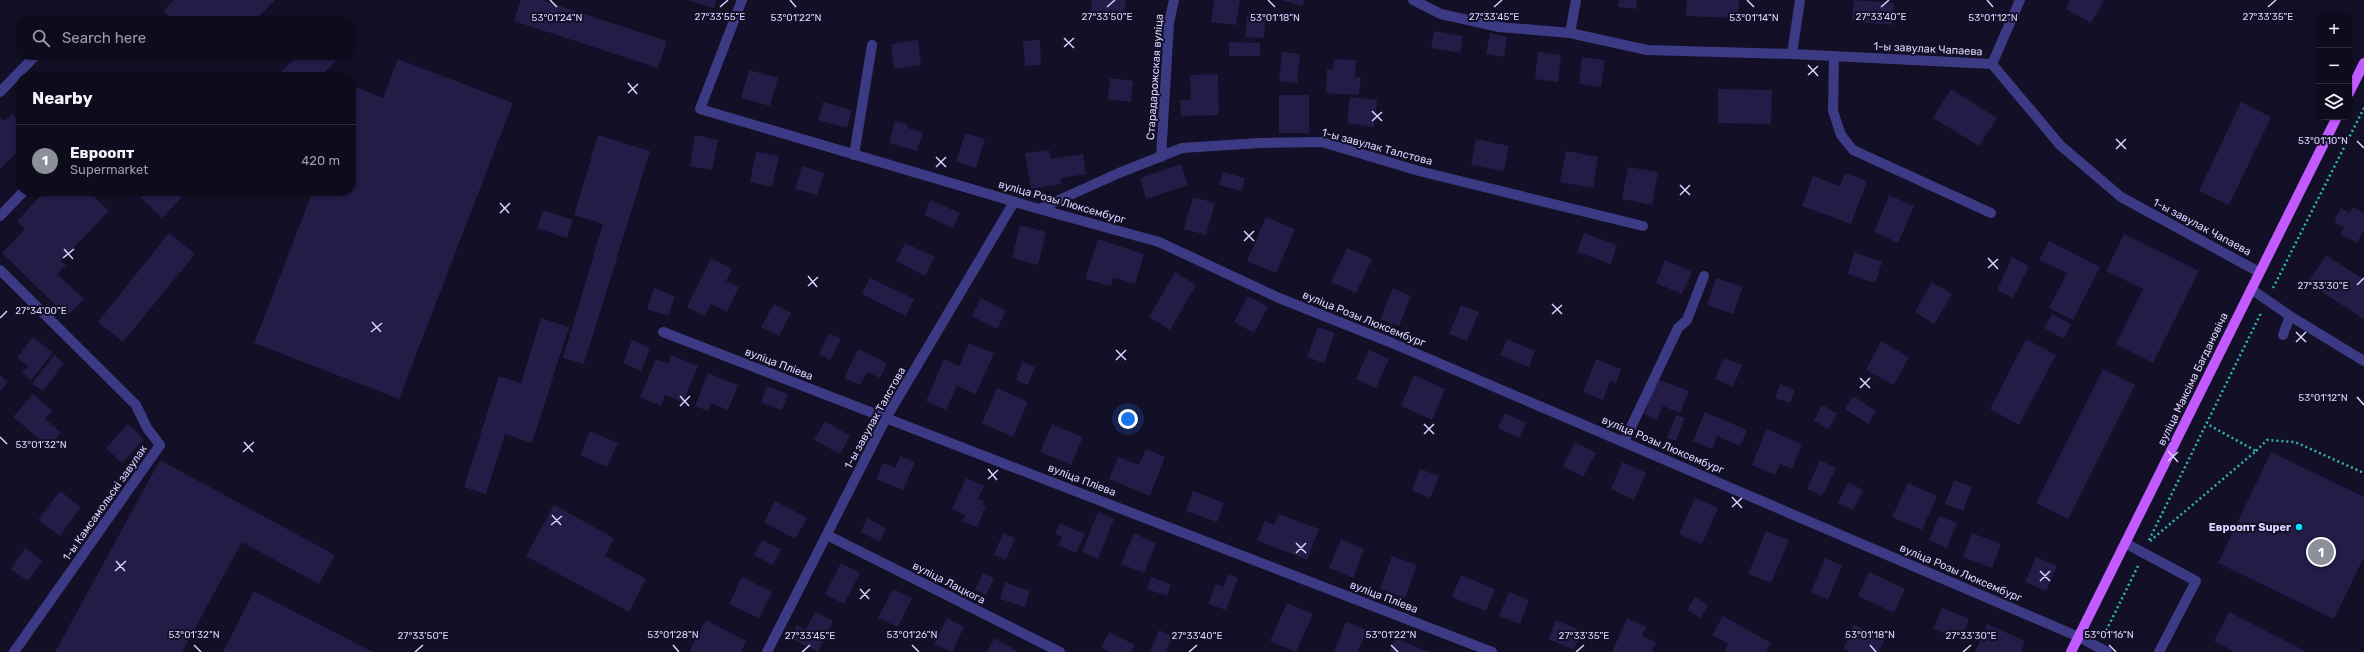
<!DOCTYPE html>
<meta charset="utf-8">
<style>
body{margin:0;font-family:Rubik,sans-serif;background:#171425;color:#f1f3f6}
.controls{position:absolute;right:12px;top:12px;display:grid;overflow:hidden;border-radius:8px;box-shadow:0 1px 3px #0004}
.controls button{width:36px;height:36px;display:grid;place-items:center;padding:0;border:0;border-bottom:1px solid #2e2b3b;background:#0e0b1c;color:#f1f3f6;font:20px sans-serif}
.you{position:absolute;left:1128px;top:419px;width:14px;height:14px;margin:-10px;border:3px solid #fff;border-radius:50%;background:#1a73e8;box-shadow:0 0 0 6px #1a73e833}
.badge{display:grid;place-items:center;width:26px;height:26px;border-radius:50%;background:#8c9099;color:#fff;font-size:13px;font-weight:700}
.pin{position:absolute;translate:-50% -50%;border:2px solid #fff;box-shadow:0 1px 4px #0006}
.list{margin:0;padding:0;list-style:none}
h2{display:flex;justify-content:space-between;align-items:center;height:52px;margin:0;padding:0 16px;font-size:17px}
h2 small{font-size:13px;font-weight:400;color:#9b9ba3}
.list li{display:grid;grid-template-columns:26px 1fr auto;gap:12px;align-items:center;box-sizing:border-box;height:72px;padding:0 16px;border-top:1px solid #2e2b3b}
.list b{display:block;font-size:15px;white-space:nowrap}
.list p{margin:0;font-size:13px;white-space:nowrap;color:#9b9ba3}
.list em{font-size:13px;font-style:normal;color:#9b9ba3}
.icon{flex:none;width:22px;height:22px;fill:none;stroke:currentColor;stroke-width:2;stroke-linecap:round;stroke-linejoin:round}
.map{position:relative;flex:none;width:2364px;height:652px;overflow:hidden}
.search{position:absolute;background:#0e0b1c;box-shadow:0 1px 3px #0004;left:16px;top:16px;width:340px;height:44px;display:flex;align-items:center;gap:10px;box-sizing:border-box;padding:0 14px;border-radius:16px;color:#9b9ba3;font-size:15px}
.panel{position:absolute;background:#0e0b1c;box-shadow:0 1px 3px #0004;left:16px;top:72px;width:340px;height:124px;border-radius:16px}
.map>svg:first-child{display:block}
.building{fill:#241b47}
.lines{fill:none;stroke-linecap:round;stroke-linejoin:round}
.path{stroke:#2fb8b0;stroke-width:2.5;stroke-dasharray:2 3;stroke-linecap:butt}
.minor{stroke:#3d3a85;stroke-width:10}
.major{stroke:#c25bff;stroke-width:10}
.ticks{fill:none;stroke:#d9d4ff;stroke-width:1.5}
.poi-dot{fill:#00e5ff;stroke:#130f26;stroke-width:1.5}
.labels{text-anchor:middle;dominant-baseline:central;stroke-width:4;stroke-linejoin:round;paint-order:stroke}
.street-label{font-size:11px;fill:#d9d4ff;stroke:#130f26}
.poi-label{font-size:11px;font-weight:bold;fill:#d9d4ff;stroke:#130f26;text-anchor:end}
.ticks-label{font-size:10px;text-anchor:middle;fill:#d9d4ff;stroke:#130f26;stroke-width:4;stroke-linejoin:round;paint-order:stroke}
</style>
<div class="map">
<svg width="2364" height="652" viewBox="0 0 2364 652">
<rect width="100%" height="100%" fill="#130f26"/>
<path class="building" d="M174,0H274V1L254,21H208L205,18L202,21H174L163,11Z
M521,0H541L667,41L658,68L514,21Z
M687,0H716L714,8Z
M1092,0H1126L1122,23L1090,18Z
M1214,0H1240L1236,25L1211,22Z
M1281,0H1304L1303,6Z
M1619,0H1637L1636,9L1618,7Z
M1687,0H1739L1738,18L1686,16Z
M1854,0L1894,3L1892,25L1852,21Z
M2070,0H2102L2104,1L2091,23L2066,9Z
M1247,16L1266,17L1264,38L1245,37Z
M1434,31L1463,36L1460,53L1431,48Z
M1490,33L1507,37L1504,57L1486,54Z
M918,40L921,65L894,69L891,44Z
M1040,40L1041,65L1025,66L1023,41Z
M1229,42L1260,43V56H1229Z
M1282,52L1300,54L1297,83L1279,81Z
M1538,52L1561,55L1558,82L1535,79Z
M298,55H342L320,77H276Z
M1582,57L1605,60L1601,87L1579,84Z
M398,59L513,103L399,399L254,343L313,191H351V91L353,86L383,98Z
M1334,59L1356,60L1355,77H1361L1359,95L1326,93L1327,69L1333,70Z
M749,70L778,78L770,106L741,98Z
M1218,74L1219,115L1181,116L1180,100H1191L1190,75Z
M1110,78L1133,81L1131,102L1108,99Z
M1718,89L1772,90L1771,124L1718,123Z
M1951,89L1997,118L1979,146L1933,118Z
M1279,95H1309V133H1279Z
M1350,97L1377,100L1374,127L1347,123Z
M823,102L852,110L847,128L818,120Z
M2241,102L2271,117L2229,205L2199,191Z
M12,114L21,123L17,131L21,135V148L0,169V118L5,121Z
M895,121L908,124L907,128L923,132L917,151L889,143Z
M965,133L985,139L976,168L956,162Z
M598,135L650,151L584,364L563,358L603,224L574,215Z
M695,135L718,140L712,170L690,166Z
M1476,139L1509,146L1504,171L1471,165Z
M1049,150L1051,159L1083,154L1086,174L1061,178V184L1031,189L1025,153Z
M1566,151L1598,157L1593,188L1560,182Z
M756,152L779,156L772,187L750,182Z
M1181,164L1188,185L1146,199L1140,178Z
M802,166L824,173L817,195L795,189Z
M1628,167L1658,172L1652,205L1622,199Z
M1223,172L1245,178L1242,191L1219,185Z
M1845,173L1867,181L1851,224L1802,206L1813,176L1840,186Z
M45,191H88L109,211L61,261L66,265L57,274L84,299L67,316L2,253L25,229L17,221Z
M140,191H188L162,218L137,194Z
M1889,195L1914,206L1898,243L1874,232Z
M1193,197L1215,203L1206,235L1184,229Z
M930,200L960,213L953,228L924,215Z
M2353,207L2364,213V229L2357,243L2340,234L2344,227L2334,222L2341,208L2350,213Z
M543,210L573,220L567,238L537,228Z
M1266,217L1295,229L1276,273L1247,261Z
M1020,225L1046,232L1038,265L1012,258Z
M169,233L195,254L123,342L98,322Z
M1584,233L1617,245L1611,264L1577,252Z
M2124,234L2199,271L2153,363L2116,344L2143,289L2106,271Z
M1098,239L1144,254L1135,284L1113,277L1111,286L1085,279Z
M2049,241L2100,267L2073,320L2049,308L2067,273L2039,260Z
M905,243L935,257L925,276L896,261Z
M1347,248L1372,259L1356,293L1331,282Z
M1854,252L1882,262L1875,283L1848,274Z
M2326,255L2363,279L2364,278V319L2308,283Z
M2012,257L2029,266L2013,298L1997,290Z
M711,258L732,269L726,281L739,287L727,312L711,304L705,316L687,307Z
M1665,260L1692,272L1682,294L1656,283Z
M1175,272L1196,285L1170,330L1149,317Z
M870,278L914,299L906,316L862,294Z
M1716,278L1743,287L1733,314L1707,305Z
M1932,282L1952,294L1934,324L1915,312Z
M654,288L675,296L668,316L647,309Z
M1393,288L1411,296L1399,326L1380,319Z
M1248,296L1268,307L1254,333L1234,322Z
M981,298L1006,311L997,329L972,316Z
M774,304L791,313L779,336L761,327Z
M1461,305L1479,312L1467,341L1449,334Z
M2052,314L2071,324L2064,339L2044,328Z
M541,318L569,327L532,443L505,434L486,494L464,487L499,376L521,383Z
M1318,327L1335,333L1324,363L1307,357Z
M829,333L841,339L830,360L819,354Z
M33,337L53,352L31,380L22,373L28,366L17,358Z
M1507,339L1535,351L1529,367L1500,355Z
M2026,339L2056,355L2019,425L1990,409Z
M632,340L650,348L641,371L623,363Z
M1881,341L1909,357L1894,385L1866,370Z
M969,343L994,353L976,394L957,386L946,410L926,401L944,359L959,366Z
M858,349L887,363L880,378L867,372L860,385L844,378Z
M1369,350L1389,359L1376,388L1356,379Z
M54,355L64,363L43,391L32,384Z
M671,355L698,366L683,402L665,395L661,406L640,397L656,359L668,364Z
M1724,358L1742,365L1733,387L1715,379Z
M1596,359L1621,369L1616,383L1610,381L1603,400L1583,392Z
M1022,362L1035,367L1028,385L1016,380Z
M2103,369L2135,385L2068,519L2036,503Z
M708,373L738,385L728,410L711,403L708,411L695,406Z
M0,375L8,382L0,391Z
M1414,375L1445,389L1432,420L1401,406Z
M1657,379L1689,391L1680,413L1663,406L1657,420L1644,414Z
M1780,384L1795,390L1790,403L1775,398Z
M767,386L788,394L782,410L761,402Z
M997,388L1028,402L1013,437L982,423Z
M33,394L52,411L45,419L61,432L49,447L13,417Z
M1853,396L1876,411L1868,424L1845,409Z
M1822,405L1837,413L1829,429L1814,421Z
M1705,412L1747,430L1740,446L1717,436L1712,449L1693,441Z
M1505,413L1526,423L1519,438L1498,428Z
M1676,415L1685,418L1676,441L1667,438Z
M825,421L850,436L840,454L814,440Z
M128,424L144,439L122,463L106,448Z
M1052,424L1083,437L1071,465L1040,452Z
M1766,429L1802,444L1792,469L1780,464L1775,475L1752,465Z
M590,431L618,443L607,467L580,455Z
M1575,442L1596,453L1583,477L1563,466Z
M1146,449L1165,457L1150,496L1109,479L1118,457L1139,465Z
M2271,452L2364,497V557L2334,619L2218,563Z
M900,456L915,462L903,490L876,479L883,463L895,468Z
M160,460L335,555L319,584L242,542L182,652H55Z
M1820,460L1836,468L1822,496L1807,489Z
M1622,462L1646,473L1634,500L1611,489Z
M1420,469L1439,476L1430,498L1412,490Z
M966,478L984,486L978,498L984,501L982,505L986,506L977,527L962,521L965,515L952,509Z
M1954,480L1972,487L1963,511L1945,504Z
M1848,482L1863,490L1853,510L1838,503Z
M1908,483L1937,496L1922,530L1892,517Z
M60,491L81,507L60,536L38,520Z
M1193,491L1224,503L1217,522L1186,511Z
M1695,498L1718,508L1702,544L1679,534Z
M775,501L807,518L795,539L764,522Z
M554,505L614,538L605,556L646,579L629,612L526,556Z
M1098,512L1114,519L1098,559L1082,552Z
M1279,514L1319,529L1307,560L1257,540L1265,521L1274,525Z
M1939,516L1957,523L1947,548L1929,540Z
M867,518L886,528L880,542L861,532Z
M1060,523L1085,534L1076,553L1058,545L1062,537L1055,534Z
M1766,531L1789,540L1771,583L1748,574Z
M1003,533L1015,538L1006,560L994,555Z
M1134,533L1156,543L1144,573L1121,564Z
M1972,533L2001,544L1992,568L1963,557Z
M1341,539L1364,549L1353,578L1329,568Z
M762,540L781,549L773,565L754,555Z
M25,548L42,561L28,581L11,569Z
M1392,556L1417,565L1405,598L1380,589Z
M2036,557L2057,566L2046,591L2025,582Z
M1825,558L1842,566L1828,600L1811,592Z
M841,563L860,573L844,604L825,594Z
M1869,572L1905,589L1894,613L1858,596Z
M983,573L994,578L986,595L975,590Z
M1228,574L1238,578L1226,610L1208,604L1216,584L1223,587Z
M1461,575L1495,589L1486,611L1452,597Z
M742,577L772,592L759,618L729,604Z
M1151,577L1171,584L1167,596L1147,589Z
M1005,582L1030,591L1025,607L1000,599Z
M893,589L912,598L898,627L878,618Z
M254,591L373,652H223Z
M1509,592L1529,600L1520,624L1499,616Z
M1695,597L1708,605L1701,618L1687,610Z
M1287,603L1313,614L1296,652L1270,641Z
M1942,608L1969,619L1961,640L1933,629Z
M815,612L833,621L818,652L790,638L797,625L806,630Z
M2229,612L2307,652H2235L2214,641Z
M1723,616L1771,643L1766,652H1724L1728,644L1712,635Z
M947,618L964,627L952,652L934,644Z
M1627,618L1646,627L1642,636L1656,642L1652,652H1612Z
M706,620L746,641L741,652H693L690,650Z
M1556,620L1582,631L1574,650L1548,639Z
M1346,622L1367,630L1358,652H1334Z
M1987,624L2025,641L2021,652H1975Z
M1854,625L1885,639L1879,652H1851L1843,649Z
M1159,630L1173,636L1166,652H1150Z
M1109,632L1135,645L1131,652H1110L1101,648Z
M994,638L1016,650V652H987Z
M1395,638L1429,652H1389Z"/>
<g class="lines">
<path class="path" d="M2273,288L2364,108
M2256,451L2267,440L2295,442L2364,473
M2149,540L2261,313
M2150,541L2256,451L2207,424
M2104,635L2138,566"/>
<path class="minor" d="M742,0L700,109L1039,209L1159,242L1279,298L1392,343L2079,637L2107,652
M1413,0L1441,14L1499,27L1570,33L1647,50L1792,54L1992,64L2060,145L2121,197L2259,272
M1570,33L1576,0
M1792,54L1800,0
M1834,56L1833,111L1841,135L1853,150L1991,213
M1992,64L2020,0
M0,92L36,55
M854,155L872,45
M1161,157L1169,23L1174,0
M1039,209L1119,173L1182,148L1259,143L1322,142L1419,171L1643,226
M0,216L24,191
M0,270L136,405L147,428L160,445L14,652
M2251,289L2290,316L2364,361
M663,332L1492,652
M2283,335L2290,316
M1624,442L1678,328L1687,320L1704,276
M827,535L1060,652
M2125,543L2196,581L2159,652
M767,652L886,418L1014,202"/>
<path class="major" d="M2349,93L2364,63
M2071,652L2337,117"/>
</g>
<path class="ticks" d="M550,0L557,7M790,0L796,7M1268,0L1275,7M1747,0L1754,7M1987,0L1993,7M720,7L728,0M1107,7L1115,0M1494,7L1502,0M1881,7L1889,0M2268,7L2276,0M1064,38L1074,48M1064,47L1074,38M1808,65L1818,76M1808,75L1818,66M628,83L637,94M628,93L638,84M1372,111L1382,121M1372,121L1382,112M2116,139L2126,149M2357,141L2364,148M2116,149L2126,139M936,157L946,167M936,167L946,157M1680,185L1690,195M1680,195L1690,185M500,203L509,213M500,213L510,203M1244,231L1254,241M1244,241L1254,231M64,249L73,259M63,258L74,249M1988,258L1998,269M1988,268L1998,259M808,276L817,287M2357,285L2364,278M808,286L818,277M1552,304L1562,314M1552,314L1562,305M0,318L7,311M372,322L381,332M371,332L382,323M2296,332L2306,342M2296,342L2306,332M1116,350L1126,360M1116,360L1126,350M1860,378L1870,388M1860,388L1870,378M680,396L689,406M2357,397L2364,405M680,406L690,396M1424,424L1434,434M1424,434L1434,424M0,437L7,444M244,442L253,452M2168,451L2178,462M243,452L254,442M2168,461L2178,452M988,469L997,480M988,479L998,470M1732,497L1742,508M1732,507L1742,498M552,515L561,525M551,525L562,516M1296,543L1306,553M1296,553L1306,543M116,561L125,571M115,571L126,561M2040,571L2050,581M2040,581L2050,571M860,589L869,599M860,599L870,589M194,645L201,652M673,645L679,652M912,645L919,652M1391,645L1398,652M1870,645L1876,652M2109,645L2116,652M415,652L423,645M802,652L810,645M1189,652L1197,645M1576,652L1584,645M1963,652L1971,645"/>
<circle class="poi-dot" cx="2299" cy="527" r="4"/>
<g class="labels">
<g class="street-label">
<text transform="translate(1928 49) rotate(3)">1-ы завулак Чапаева</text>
<text transform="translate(1155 77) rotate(-86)">Старадарожская вуліца</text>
<text transform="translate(1377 147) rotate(15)">1-ы завулак Талстова</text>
<text transform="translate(1062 202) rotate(16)">вуліца Розы Люксембург</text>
<text transform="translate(2202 227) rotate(28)">1-ы завулак Чапаева</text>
<text transform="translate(1364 319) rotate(22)">вуліца Розы Люксембург</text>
<text transform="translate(779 364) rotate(21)">вуліца Пліева</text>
<text transform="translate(2193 379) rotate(-64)">вуліца Максіма Багдановіча</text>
<text transform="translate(875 418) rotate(-61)">1-ы завулак Талстова</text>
<text transform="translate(1663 445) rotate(23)">вуліца Розы Люксембург</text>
<text transform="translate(1082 480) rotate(21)">вуліца Пліева</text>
<text transform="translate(105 503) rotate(-55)">1-ы Камсамольскі завулак</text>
<text transform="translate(1961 573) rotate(23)">вуліца Розы Люксембург</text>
<text transform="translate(949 583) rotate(27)">вуліца Лацкога</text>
<text transform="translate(1384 597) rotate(21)">вуліца Пліева</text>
</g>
<g class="poi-label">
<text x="2291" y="527">Евроопт Super</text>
</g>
</g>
<g class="ticks-label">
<text x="2268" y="20">27°33'35"E</text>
<text x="720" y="20">27°33'55"E</text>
<text x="1107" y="20">27°33'50"E</text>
<text x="1494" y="20">27°33'45"E</text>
<text x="1881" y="20">27°33'40"E</text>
<text x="557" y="21">53°01'24"N</text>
<text x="796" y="21">53°01'22"N</text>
<text x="1275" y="21">53°01'18"N</text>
<text x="1754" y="21">53°01'14"N</text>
<text x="1993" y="21">53°01'12"N</text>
<text x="2323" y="144">53°01'10"N</text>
<text x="2323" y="289">27°33'30"E</text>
<text x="41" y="314">27°34'00"E</text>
<text x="2323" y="401">53°01'12"N</text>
<text x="41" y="448">53°01'32"N</text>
<text x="194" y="638">53°01'32"N</text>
<text x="673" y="638">53°01'28"N</text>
<text x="912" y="638">53°01'26"N</text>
<text x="1391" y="638">53°01'22"N</text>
<text x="1870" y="638">53°01'18"N</text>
<text x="2109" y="638">53°01'16"N</text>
<text x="423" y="639">27°33'50"E</text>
<text x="810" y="639">27°33'45"E</text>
<text x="1197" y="639">27°33'40"E</text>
<text x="1584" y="639">27°33'35"E</text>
<text x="1971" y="639">27°33'30"E</text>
</g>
</svg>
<div class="controls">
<button>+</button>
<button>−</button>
<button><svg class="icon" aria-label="layers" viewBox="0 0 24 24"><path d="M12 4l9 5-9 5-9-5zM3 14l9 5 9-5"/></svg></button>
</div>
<div class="you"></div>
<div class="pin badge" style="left:2321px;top:552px">1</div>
<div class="search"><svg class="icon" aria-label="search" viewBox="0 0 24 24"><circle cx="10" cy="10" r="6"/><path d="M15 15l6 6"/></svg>Search here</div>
<section class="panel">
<h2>Nearby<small></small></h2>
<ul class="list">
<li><span class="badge">1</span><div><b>Евроопт</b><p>Supermarket</p></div><em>420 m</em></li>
</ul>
</section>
</div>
